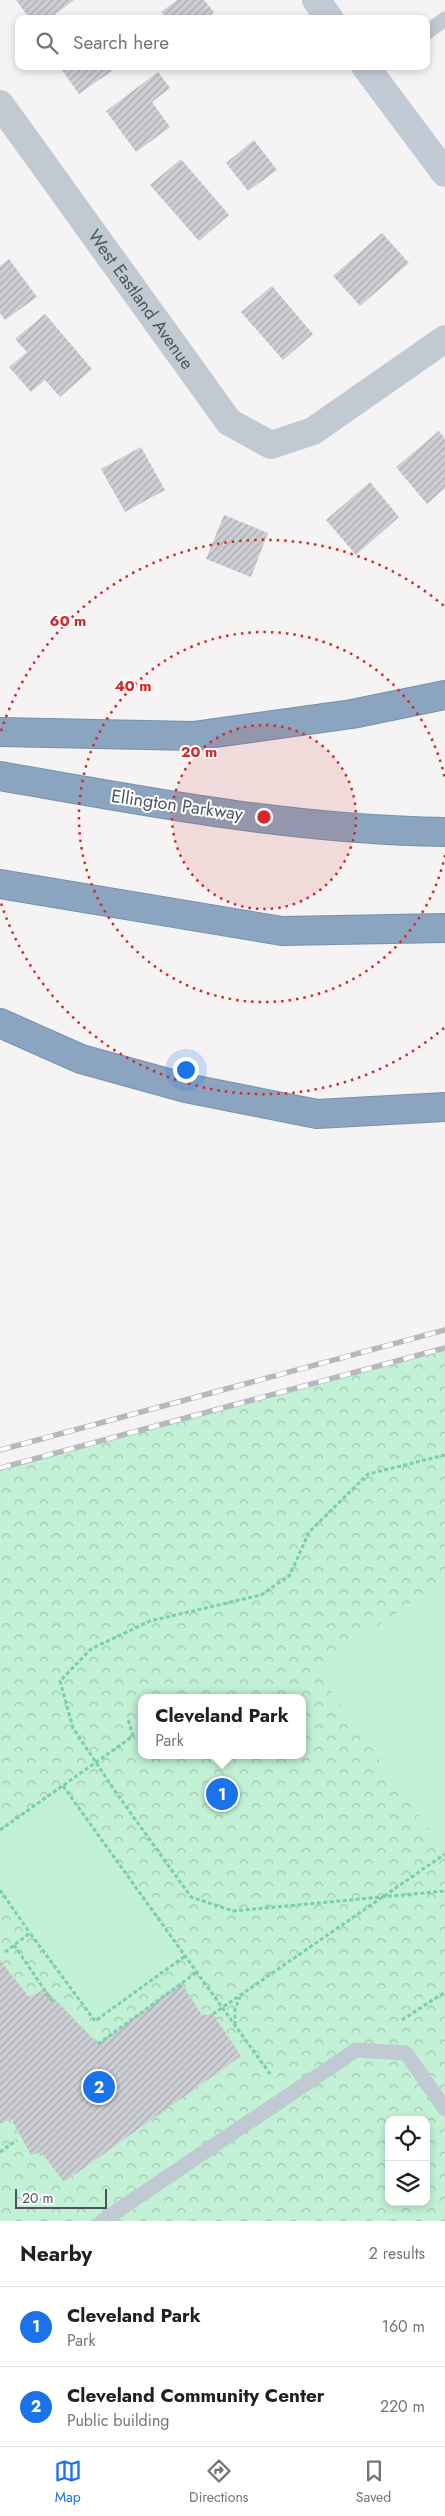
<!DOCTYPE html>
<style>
body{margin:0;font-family:Jost,sans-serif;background:#f6f6f6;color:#202124}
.controls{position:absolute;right:15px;bottom:15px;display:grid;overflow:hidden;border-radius:10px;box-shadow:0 2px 8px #0003}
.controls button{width:45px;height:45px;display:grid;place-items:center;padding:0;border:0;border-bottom:1px solid #e0e0e0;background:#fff;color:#202124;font:25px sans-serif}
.scale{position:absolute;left:15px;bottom:12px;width:92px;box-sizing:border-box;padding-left:5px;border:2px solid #4a5661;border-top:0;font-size:14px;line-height:18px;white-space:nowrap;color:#4a5661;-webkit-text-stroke:4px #fff;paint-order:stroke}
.you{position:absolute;left:185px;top:1069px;width:18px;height:18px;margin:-12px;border:4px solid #fff;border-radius:50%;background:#1a73e8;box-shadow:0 0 0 8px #1a73e833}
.badge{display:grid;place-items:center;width:32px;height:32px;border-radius:50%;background:#1a73e8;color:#fff;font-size:16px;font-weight:700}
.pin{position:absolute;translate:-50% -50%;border:2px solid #fff;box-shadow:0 1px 5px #0006}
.popup{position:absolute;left:138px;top:1694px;width:168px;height:65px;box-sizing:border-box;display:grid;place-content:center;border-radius:10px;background:#fff;filter:drop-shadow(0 1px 4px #0005);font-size:16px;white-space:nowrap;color:#757577}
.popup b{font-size:19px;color:#202124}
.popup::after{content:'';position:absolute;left:50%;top:100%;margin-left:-10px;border:10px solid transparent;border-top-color:#fff}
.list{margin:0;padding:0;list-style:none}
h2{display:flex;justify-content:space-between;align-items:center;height:65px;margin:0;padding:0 20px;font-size:21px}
h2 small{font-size:16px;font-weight:400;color:#757577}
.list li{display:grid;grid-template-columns:32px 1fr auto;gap:15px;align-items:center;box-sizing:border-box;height:80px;padding:0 20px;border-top:1px solid #e0e0e0}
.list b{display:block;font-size:19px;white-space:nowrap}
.list p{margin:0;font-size:16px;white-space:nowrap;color:#757577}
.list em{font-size:16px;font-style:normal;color:#757577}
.icon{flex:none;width:28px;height:28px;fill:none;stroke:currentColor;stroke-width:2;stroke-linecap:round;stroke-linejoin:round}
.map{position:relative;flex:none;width:445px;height:2221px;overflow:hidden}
.search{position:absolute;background:#fff;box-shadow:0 2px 8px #0003;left:15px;right:15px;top:15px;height:55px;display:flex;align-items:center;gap:12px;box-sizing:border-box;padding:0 18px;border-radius:10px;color:#757577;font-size:19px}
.sheet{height:225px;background:#fff}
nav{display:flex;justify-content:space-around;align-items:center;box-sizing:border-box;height:70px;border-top:1px solid #e0e0e0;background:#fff;font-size:14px;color:#757577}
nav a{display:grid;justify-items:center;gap:2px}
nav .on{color:#1a73e8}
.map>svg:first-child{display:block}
.park{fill:url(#park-crowns);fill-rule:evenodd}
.garden{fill:#c3f1d5}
.building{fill:url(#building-hatch)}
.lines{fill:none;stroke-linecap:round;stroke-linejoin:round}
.highway-casing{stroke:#7690ad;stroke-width:30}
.path{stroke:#7ad0a6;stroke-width:3;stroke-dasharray:4 2.5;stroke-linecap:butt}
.lane{stroke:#c1cad2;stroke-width:15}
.street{stroke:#c1cad2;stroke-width:28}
.secondary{stroke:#c1cbd6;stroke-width:28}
.highway{stroke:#8ba5c1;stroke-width:28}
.rail-casing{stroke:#b5b8bd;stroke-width:5.5}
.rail{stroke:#fff;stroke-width:4;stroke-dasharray:11;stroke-linecap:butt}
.ring{fill:none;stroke:#d62828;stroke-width:2.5;stroke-dasharray:2.5 5}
.labels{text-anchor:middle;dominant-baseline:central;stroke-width:4;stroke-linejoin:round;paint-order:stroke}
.street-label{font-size:18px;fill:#4a5661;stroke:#fff}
.centre{fill:#d62828;stroke:#fff;stroke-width:2.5}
.ring-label{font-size:15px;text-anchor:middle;font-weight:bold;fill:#d62828;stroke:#fff;stroke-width:4;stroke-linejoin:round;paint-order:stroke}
</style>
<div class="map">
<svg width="445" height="2221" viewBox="0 0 445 2221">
<defs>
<pattern id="park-crowns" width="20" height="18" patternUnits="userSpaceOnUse" patternTransform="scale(1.25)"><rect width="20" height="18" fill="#c3f1d5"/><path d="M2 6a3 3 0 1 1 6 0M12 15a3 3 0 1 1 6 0" fill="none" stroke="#a0c6b0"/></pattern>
<pattern id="building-hatch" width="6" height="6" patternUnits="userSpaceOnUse" patternTransform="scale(1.25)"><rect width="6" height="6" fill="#cdcfd5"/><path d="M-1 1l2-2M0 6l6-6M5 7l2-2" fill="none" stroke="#a8abb0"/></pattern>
</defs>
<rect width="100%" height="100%" fill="#f5f3f3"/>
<path class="park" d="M445,1348V2221H0V1468ZM142,1698H302V1755H142ZM389,2120H426V2202H389Z"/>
<path class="garden" d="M445,1578V1852L316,1670Z
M63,1786L185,1956L95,2021L0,1889V1830Z"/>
<path class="building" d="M16,0H74L49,19H30Z
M177,0H204L214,12L206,19H166L161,12Z
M59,66H119L79,94Z
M158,72L170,88L152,102L170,127L136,152L106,111Z
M254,140L277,170L248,191L226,163Z
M181,159L229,215L199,241L150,185Z
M382,233L409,263L360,306L333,276Z
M9,259L37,297L5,320L0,313V266Z
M272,286L313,334L283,360L241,312Z
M45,314L92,369L60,397L45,380L31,392L9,367L27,352L15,339Z
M439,431L445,439V488L427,504L396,467Z
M141,447L165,490L125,512L101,469Z
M370,482L399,517L356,555L326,520Z
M224,515L268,533L251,577L206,559Z
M0,1960L29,1997L45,1989L98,2044L181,1983L202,2015L213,2014L241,2056L64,2182L41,2152L31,2155L11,2119L0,2124Z"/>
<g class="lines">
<defs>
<path id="highway" d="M0,732L193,736L352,714L445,695
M0,776C147,802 295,830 445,832
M0,884L282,931L445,928
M0,1023L81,1059L186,1088L317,1114L445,1107"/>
</defs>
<use href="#highway" class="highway-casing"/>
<path class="path" d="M445,1455L368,1474L309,1532L290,1575L261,1595L150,1621L91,1649L60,1681L73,1728L117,1794L191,1897L233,1911L445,1891
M63,1786L270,2074
M0,1830L133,1736L128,1719
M0,1890L30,1933
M14,1945L52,2001
M5,1952L30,1933L95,2021L185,1956
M213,2014L445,1854
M402,2020L445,1992
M235,2025V2009L240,1997
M98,2044L197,1972
M0,2152L17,2140"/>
<path class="lane" d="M426,33L445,19
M102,2221L356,2050L406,2053L445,2109"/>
<path class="street" id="s1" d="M0,104L229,422L271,445L313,431L445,339"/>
<path class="secondary" d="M316,0L330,19
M365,66L445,173"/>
<use href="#highway" class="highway"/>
<defs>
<path id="rail" d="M0,1450L445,1330
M0,1468L445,1348"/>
</defs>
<use href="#rail" class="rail-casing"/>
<use href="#rail" class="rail"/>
</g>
<circle cx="264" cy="817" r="92" fill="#d62828" fill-opacity=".12"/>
<g class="ring">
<circle cx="264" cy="817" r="92"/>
<path d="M445 855A185 185 0 1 1 445 779"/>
<path d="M444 1028A277 277 0 0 1 1 903M1 731A277 277 0 0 1 444 606"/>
</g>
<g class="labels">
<g class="street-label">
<text stroke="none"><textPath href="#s1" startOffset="241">West Eastland Avenue</textPath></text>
<text transform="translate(177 805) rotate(8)">Ellington Parkway</text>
</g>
</g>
<circle cx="264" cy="817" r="8" class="centre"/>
<g class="ring-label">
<text x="68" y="626">60 m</text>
<text x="133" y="691">40 m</text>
<text x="199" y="757">20 m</text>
</g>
</svg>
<div class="controls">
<button><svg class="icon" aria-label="locate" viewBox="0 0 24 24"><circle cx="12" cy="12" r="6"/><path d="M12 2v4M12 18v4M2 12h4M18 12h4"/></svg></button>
<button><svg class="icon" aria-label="layers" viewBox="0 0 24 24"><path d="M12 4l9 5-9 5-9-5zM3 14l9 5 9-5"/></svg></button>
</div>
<div class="scale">20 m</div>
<div class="you"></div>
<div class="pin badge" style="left:222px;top:1794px">1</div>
<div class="popup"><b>Cleveland Park</b>Park</div>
<div class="pin badge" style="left:99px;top:2087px">2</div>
<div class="search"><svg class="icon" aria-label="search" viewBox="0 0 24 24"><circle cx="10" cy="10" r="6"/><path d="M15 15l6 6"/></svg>Search here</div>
</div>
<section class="sheet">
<h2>Nearby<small>2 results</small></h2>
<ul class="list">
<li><span class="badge">1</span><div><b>Cleveland Park</b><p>Park</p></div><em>160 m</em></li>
<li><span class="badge">2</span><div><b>Cleveland Community Center</b><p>Public building</p></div><em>220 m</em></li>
</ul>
</section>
<nav>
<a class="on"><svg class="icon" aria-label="map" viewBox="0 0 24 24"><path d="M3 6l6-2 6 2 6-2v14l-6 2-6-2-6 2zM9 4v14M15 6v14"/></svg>Map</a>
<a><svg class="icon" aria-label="directions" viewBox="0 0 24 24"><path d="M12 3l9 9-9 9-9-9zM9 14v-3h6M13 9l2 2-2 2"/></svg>Directions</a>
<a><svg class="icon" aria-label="saved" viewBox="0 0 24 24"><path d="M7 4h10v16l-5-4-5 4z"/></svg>Saved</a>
</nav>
